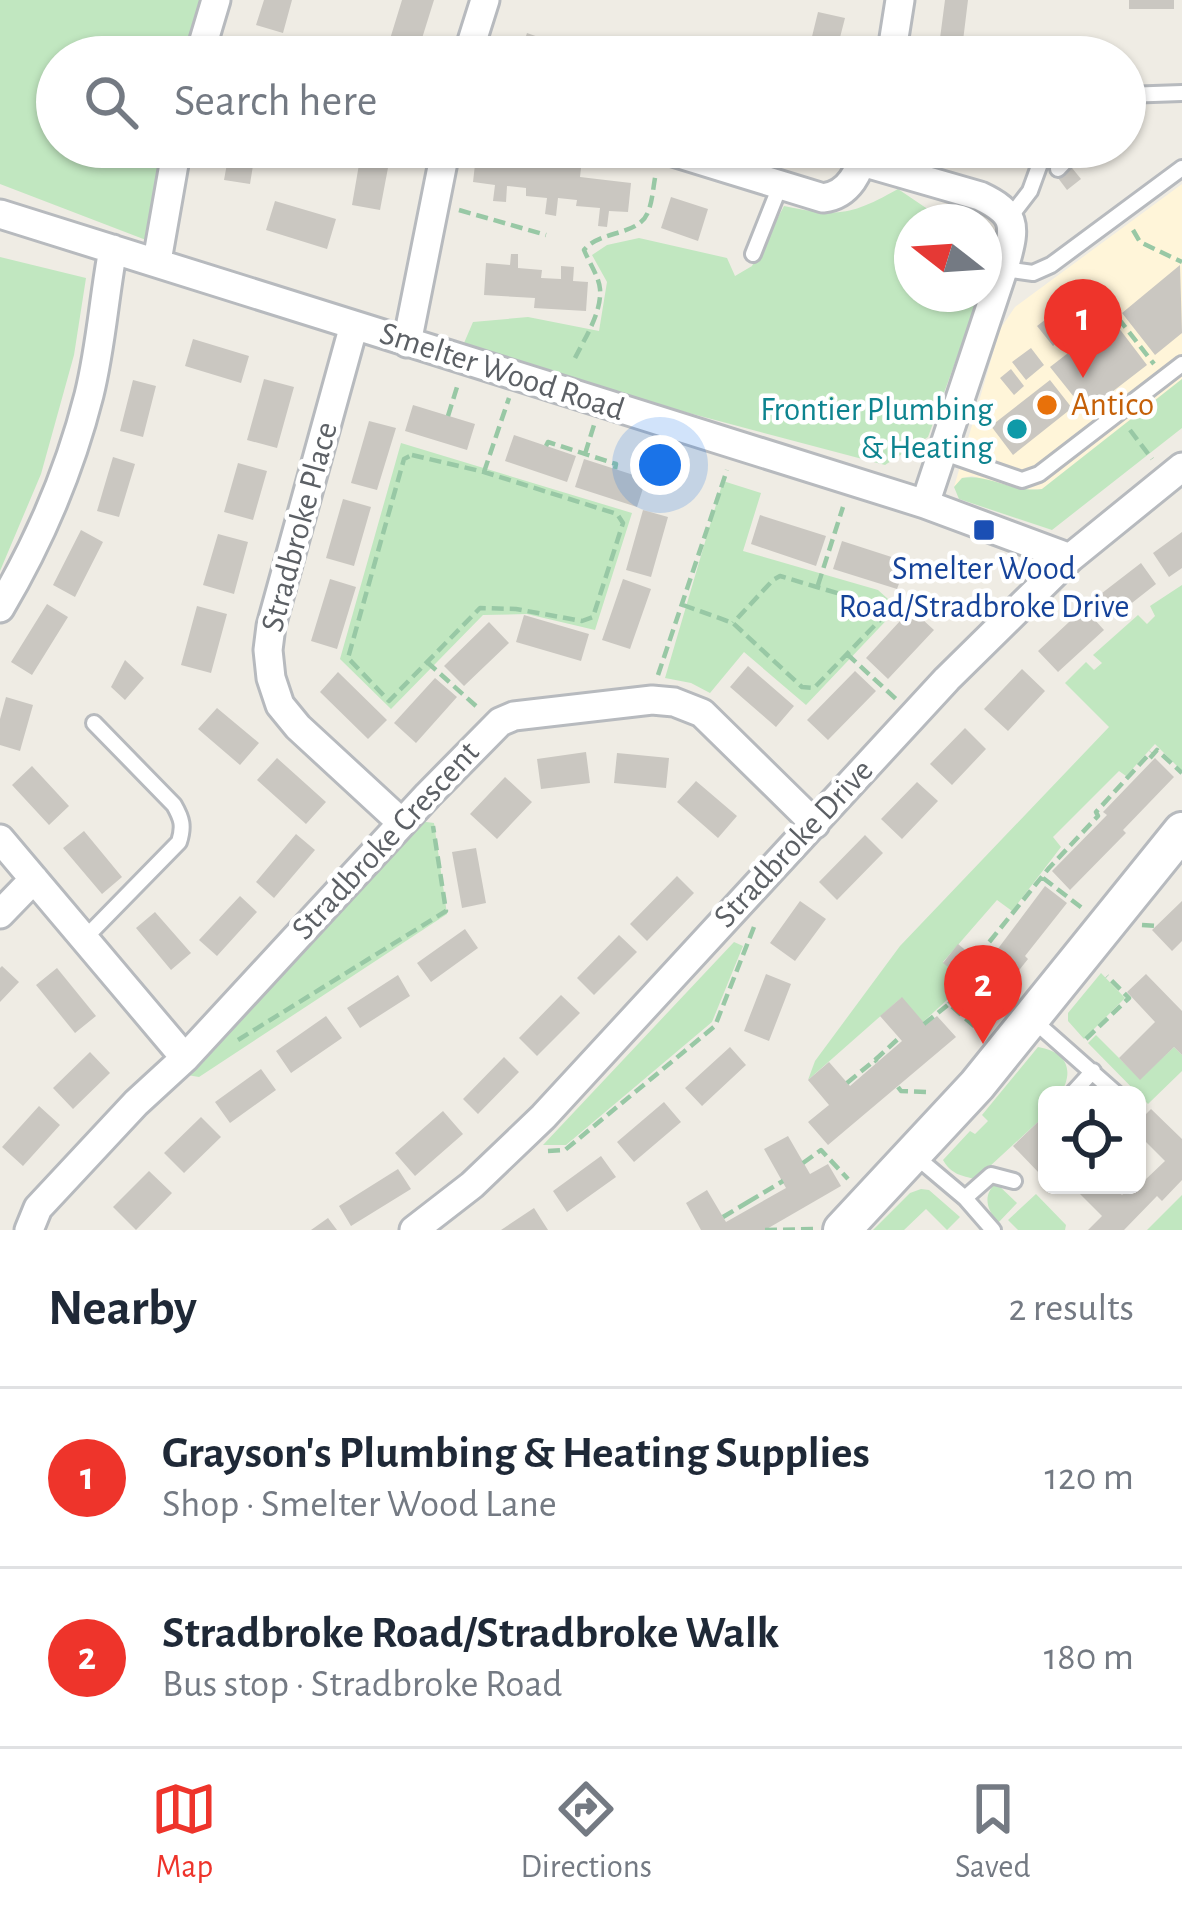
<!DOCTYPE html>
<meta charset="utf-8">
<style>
body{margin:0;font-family:"Alegreya Sans",sans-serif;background:#f2f2f3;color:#1f2937}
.controls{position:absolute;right:36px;bottom:36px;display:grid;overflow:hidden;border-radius:18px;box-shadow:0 3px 9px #0004}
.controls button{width:108px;height:108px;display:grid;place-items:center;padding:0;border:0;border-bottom:3px solid #e0e1e3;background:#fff;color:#1f2937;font:60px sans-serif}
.compass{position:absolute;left:894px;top:204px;width:108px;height:108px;border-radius:50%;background:#fff;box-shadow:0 3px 9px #0004;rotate:287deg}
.you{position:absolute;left:660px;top:465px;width:42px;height:42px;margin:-30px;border:9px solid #fff;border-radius:50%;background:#1a73e8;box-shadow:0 0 0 18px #1a73e833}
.badge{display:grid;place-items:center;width:78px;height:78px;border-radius:50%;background:#ee342b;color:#fff;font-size:39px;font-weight:700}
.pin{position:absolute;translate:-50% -99px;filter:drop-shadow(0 3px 6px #0008)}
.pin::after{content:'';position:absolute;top:63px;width:42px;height:36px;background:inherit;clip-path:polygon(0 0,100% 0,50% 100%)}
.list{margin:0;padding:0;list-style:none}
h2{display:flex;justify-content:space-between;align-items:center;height:156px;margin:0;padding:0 48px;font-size:51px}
h2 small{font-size:39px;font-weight:400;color:#747a83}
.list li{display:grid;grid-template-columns:78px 1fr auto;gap:36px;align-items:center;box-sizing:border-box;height:180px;padding:0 48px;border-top:3px solid #e0e1e3}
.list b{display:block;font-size:45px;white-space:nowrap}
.list p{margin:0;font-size:39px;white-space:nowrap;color:#747a83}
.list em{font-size:39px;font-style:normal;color:#747a83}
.icon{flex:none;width:66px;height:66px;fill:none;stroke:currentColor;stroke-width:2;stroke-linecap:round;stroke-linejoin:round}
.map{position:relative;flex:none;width:1182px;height:1230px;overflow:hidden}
.search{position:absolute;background:#fff;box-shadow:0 3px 9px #0004;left:36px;right:36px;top:36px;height:132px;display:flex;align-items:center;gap:30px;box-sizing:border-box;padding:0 42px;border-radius:66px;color:#747a83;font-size:45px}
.sheet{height:516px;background:#fff}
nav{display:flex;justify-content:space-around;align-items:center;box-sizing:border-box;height:168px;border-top:3px solid #e0e1e3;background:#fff;font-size:33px;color:#747a83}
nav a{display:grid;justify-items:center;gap:6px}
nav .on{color:#ee342b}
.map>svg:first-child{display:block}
.commercial{fill:#fff5d9}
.green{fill:#c1e7c0}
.building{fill:#cac7c1}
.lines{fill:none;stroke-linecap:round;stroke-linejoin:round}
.service-casing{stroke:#b7babe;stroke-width:20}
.minor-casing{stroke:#b7babe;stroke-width:33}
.tertiary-casing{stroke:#b7babe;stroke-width:42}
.path{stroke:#98c8a5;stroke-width:4.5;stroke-dasharray:12 6;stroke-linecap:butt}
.service{stroke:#fff;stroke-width:14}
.minor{stroke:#fff;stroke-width:27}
.tertiary{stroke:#fff;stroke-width:36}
.food-dot{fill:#e8710a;stroke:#fff;stroke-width:4.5}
.culture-dot{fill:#0f9aa8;stroke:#fff;stroke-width:4.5}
.transit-dot{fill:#1a4fb4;stroke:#fff;stroke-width:4.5}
.labels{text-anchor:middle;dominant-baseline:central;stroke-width:9;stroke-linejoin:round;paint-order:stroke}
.street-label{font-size:33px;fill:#5c6065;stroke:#fff}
.food-label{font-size:33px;fill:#c56008;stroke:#fff;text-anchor:start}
.culture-label{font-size:33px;fill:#0d838f;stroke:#fff;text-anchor:end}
.transit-label{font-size:33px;fill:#164399;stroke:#fff}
</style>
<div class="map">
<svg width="1182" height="1230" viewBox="0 0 1182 1230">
<rect width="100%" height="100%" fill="#efece4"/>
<path class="commercial" d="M1182,184V379L1042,489L1018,490L972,476L962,478L954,487L1000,329L1015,307Z"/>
<path class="green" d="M0,0H204L188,57H57V147H167L146,240L0,184Z
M898,189L932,212L937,222H912V294H980L928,437L885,465L670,408L464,343L473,322L528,317L599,331L607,282L592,255L607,245L639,238L727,258L735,276L752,266L784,206C837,217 850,216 898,189Z
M0,257L86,278L74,355L41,474L0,571Z
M1182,379V428L1052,530L959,499L954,487L962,478C988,473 1011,493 1042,489Z
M401,443L632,513L595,630L527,614L483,615L391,709L340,659Z
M723,481L761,493L743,551L878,590L898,608L806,705L744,652L710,693L691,683L665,678Z
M1182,585V771L1155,744L1126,776L1119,771L1053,837L1061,847L1012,911L997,900L943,962L971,985L955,1005L948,999L923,1022L901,998L808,1080L815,1061L900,946L1109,727L1065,683L1086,662L1094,670L1102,663L1093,655L1138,615L1147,624L1155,616L1150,606Z
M419,821L434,823L447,914L199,1077L181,1074Z
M734,942L743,946L712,1022L566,1145H543Z
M1101,973L1125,998L1084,1039L1068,1021V1013Z
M1096,1035L1140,1079L1174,1047L1182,1055V1071L1148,1104L1088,1043Z
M1038,1047C1067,1052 1075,1070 1060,1095H1047V1111L1040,1120L976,1179C961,1176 951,1174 943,1160L970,1131L975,1134L988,1121L982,1115Z
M996,1183L1017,1203L998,1223C987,1209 982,1196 996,1183Z
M921,1189L929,1190L960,1217L947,1230L926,1209L904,1230H873L910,1193Z
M1036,1194L1066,1225L1065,1230H1018L1008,1220Z
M1182,1195V1230H1147Z"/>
<path class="building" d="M264,0H292L283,33L256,25Z
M402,0H434L419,48L390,39Z
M945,0H968L962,49L939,46Z
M1129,0H1174V9H1129Z
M818,12L845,18L835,57H807Z
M527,33L581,52L579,57H519Z
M249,49L275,55V57H247Z
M230,147H256L250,184L224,180Z
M362,147L391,152L380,210L352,205Z
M477,147L535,153L534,163L581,168L580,177L631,183L628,212L609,211L607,227L598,226L600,208L576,206L577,200L558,198L556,216L545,214L547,198L526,196V188L507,186L506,202L493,201L495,185L473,182Z
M1068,163L1081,179L1067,190L1055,174Z
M671,197L708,209L698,241L661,228Z
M275,201L336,219L327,249L266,230Z
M511,254H518V268L542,270L541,278L561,279V266L574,267L573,281L588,282L586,311L534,308L535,298L484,295L486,263L510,265Z
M1180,265L1182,333L1155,355L1122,313Z
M1066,297L1077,311L1068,318L1057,304Z
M1050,316L1065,336L1053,346L1037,326Z
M1112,319L1147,365L1086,412L1050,367Z
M193,339L249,356L241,383L185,366Z
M1031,348L1044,365L1026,380L1012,362Z
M1011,369L1024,386L1014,395L1000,378Z
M264,379L294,387L277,448L247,440Z
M133,380L156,386L143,437L120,431Z
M1050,380L1072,408L1013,455L991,426Z
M413,405L475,424L467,450L405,431Z
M369,421L396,428L377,490L351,483Z
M514,435L576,456L567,482L505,461Z
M113,457L135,464L119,517L97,511Z
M584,459L646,479L637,507L575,487Z
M238,463L267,471L253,520L224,512Z
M343,499L371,507L354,566L326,558Z
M643,510L668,517L651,577L626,570Z
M760,515L826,536L816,566L751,544Z
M81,530L103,542L75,597L53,585Z
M1182,532V568L1169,577L1153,553Z
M218,534L248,542L234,594L203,585Z
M842,541L907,562L897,589L833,569Z
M1141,563L1156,584L1109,621L1093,600Z
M330,579L356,587L337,649L311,641Z
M623,579L651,589L630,649L602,640Z
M47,604L68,617L32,675L11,662Z
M197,606L227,614L211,673L181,665Z
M1084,608L1104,630L1058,672L1038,651Z
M911,609L934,630L888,679L866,658Z
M524,615L589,634L581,661L516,642Z
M489,622L509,643L464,686L444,666Z
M125,660L144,678L125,700L111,687Z
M748,666L794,706L776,727L730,687Z
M1022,669L1045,691L1008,731L984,709Z
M855,671L876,691L828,740L807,720Z
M338,672L387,720L368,739L320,692Z
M435,678L457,697L416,743L394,723Z
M6,697L33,705L20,751L0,745V719Z
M217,708L259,743L240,765L198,729Z
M965,728L986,749L952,785L930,764Z
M586,752L590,783L541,789L537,759Z
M617,753L669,758L666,788L614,783Z
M277,758L326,802L306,824L257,780Z
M1155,758L1174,777L1123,830L1126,833L1070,890L1052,871L1107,815L1103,812Z
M32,766L69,806L49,825L12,785Z
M505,777L532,802L497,839L470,814Z
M696,781L737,816L718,838L677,802Z
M917,782L938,801L902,839L881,819Z
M84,831L122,877L102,894L63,848Z
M296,834L315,850L274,898L256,882Z
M865,835L883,853L837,900L819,882Z
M476,848L486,903L462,908L452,852Z
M677,876L694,893L647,941L630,924Z
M1045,886L1067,903L1025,956L1028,959L977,1023L955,1005L971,985L943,963L958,944L985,966Z
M240,896L257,912L217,956L199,940Z
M800,901L826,919L795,961L770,943Z
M1182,901V941L1172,951L1152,930Z
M155,912L191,953L171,970L136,928Z
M465,929L478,948L431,982L417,963Z
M619,935L637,952L594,995L577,978Z
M2,966L19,982L0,1002V968Z
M57,968L96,1016L75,1033L36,985Z
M766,974L791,984L769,1041L744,1031Z
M1146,974L1182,1011V1055L1174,1047L1140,1080L1119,1058L1155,1022L1127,992Z
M398,975L410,996L360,1028L347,1008Z
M561,995L580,1013L537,1056L519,1038Z
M902,997L926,1025L937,1016L956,1037L828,1145L808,1122L829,1105L808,1080L829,1062L850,1086L902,1041L880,1016Z
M326,1016L342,1038L291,1073L276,1051Z
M730,1047L746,1065L702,1106L685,1088Z
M90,1052L110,1073L73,1109L53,1088Z
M504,1057L519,1072L478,1114L463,1099Z
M261,1069L276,1090L230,1123L215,1102Z
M664,1102L681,1122L634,1162L617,1142Z
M39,1106L60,1125L23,1166L2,1147Z
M1151,1109L1182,1139V1180L1162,1201L1157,1196L1124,1230H1088L1102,1216L1071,1185H1112L1122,1195L1132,1185H1137L1141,1176L1145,1180L1165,1161L1137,1133V1123Z
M443,1111L463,1134L415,1176L395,1153Z
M201,1117L221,1137L184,1173L164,1153Z
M1040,1120L1047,1127V1168L1040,1174L1013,1146Z
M788,1136L810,1174L828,1164L841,1186L765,1230H701L686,1203L707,1190L726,1222L786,1188L764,1149Z
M601,1156L616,1177L567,1212L553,1191Z
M398,1169L411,1189L351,1226L339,1206Z
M149,1171L172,1193L136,1230L113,1207Z
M534,1208L548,1230H501Z
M328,1218L337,1230H311Z"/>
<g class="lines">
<defs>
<path id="service" d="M1125,95L1182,93
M1058,169L1075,151L1070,147
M1010,217L1030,191L1046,147
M753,254L780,186
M1004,269L1033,273L1051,265L1182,168
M944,453L1022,480L1039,474L1182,364
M84,939L179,842C184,826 182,819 174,805L94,723
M1032,1019L1118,1095
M1071,1095L1093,1071
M914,1155L965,1198L993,1230
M965,1198L991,1175L1014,1181"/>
<path id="minor" d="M199,57L216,0
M467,57L485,0
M891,57L900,0
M657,147L823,198C850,195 859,171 867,147
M862,162L980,196C1016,213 1016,225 1006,261L925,504
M0,214L925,504L1070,558
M157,261L177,147
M354,325L271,626L268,650L271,678L280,705L298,727L402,823
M407,343L446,147
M0,608C39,542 70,470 89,395C101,347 104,297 113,249
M0,839L185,1058
M0,914L34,879
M29,1230L38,1208L136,1103L185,1058L428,795L500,722L514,716L652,700L674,702L702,713L815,824
M414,1230L472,1185L543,1117L947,679L1070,558L1182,467"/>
<path id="tertiary" d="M842,1230L977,1085L1182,831"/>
</defs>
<use href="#service" class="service-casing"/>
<use href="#minor" class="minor-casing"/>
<use href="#tertiary" class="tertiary-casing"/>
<path class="path" d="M459,210L546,235
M1133,230L1140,242L1182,262
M1118,318L1154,364
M575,358C585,338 602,312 600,289C599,277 589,262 584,250C600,230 639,236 648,212C653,200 653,186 656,173
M448,416L457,387
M1130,430L1152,459
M546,446L548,442L616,464L615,469
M585,454L594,425
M412,455L484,472L617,514L623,523L593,617L582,621L516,609L480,608L389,701L348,658L404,459Z
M484,472L509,398
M818,585L843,507
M683,605L733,623L802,687L814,688L879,621L867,602L780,576L773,580L733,623
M847,654L896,699
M427,662L476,706
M658,675L727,470
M1150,758L1157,750L1182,773
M1043,878L1082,908
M1142,925L1156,926
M978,956L1049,868L1098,816L1096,812L1151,752
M949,1004L967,982
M924,1024L949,1004L982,1033
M1086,1039L1129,998L1107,976
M238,1040L446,911L433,826
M875,1060L899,1038
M847,1083L875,1060L877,1062
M898,1087L901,1091L927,1092
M548,1151L565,1150L715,1026L754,927
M803,1163L821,1150L848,1179
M748,1202L783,1181
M723,1217L748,1202L751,1208
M765,1230L814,1229"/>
<use href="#service" class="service"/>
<use href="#minor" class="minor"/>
<use href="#tertiary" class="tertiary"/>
</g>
<circle class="food-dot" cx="1047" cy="405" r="12"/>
<circle class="culture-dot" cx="1017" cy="429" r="12"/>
<rect class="transit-dot" x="972" y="518" width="24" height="24" rx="6"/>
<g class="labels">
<g class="street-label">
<text transform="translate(502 372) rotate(18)">Smelter Wood Road</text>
<text transform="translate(300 527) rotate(-75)">Stradbroke Place</text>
<text transform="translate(386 841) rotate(-47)">Stradbroke Crescent</text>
<text transform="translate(794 844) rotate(-47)">Stradbroke Drive</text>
</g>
<g class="food-label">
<text x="1071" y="405">Antico</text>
</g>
<g class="culture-label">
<text x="993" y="410">Frontier Plumbing<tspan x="993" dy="38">&amp; Heating</tspan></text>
</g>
<g class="transit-label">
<text x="984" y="569">Smelter Wood<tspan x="984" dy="38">Road/Stradbroke Drive</tspan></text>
</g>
</g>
</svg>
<div class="controls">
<button><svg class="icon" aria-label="locate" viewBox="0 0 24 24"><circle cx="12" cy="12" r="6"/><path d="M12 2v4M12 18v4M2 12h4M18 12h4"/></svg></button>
</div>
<svg class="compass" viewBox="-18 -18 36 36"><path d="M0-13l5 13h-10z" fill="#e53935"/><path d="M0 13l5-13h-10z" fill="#747a83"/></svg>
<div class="you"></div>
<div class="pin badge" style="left:1083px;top:378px">1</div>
<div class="pin badge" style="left:983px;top:1044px">2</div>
<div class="search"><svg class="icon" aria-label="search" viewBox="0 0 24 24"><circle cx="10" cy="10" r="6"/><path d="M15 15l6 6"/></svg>Search here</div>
</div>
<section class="sheet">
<h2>Nearby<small>2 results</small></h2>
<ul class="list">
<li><span class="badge">1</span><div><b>Grayson's Plumbing &amp; Heating Supplies</b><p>Shop · Smelter Wood Lane</p></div><em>120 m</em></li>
<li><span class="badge">2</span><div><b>Stradbroke Road/Stradbroke Walk</b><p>Bus stop · Stradbroke Road</p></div><em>180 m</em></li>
</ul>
</section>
<nav>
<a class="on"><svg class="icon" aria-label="map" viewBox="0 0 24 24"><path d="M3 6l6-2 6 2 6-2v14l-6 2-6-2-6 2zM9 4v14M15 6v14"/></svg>Map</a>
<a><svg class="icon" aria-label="directions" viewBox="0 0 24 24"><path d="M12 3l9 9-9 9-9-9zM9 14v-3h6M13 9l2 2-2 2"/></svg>Directions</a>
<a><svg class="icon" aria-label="saved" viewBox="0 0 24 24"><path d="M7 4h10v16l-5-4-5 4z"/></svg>Saved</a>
</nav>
